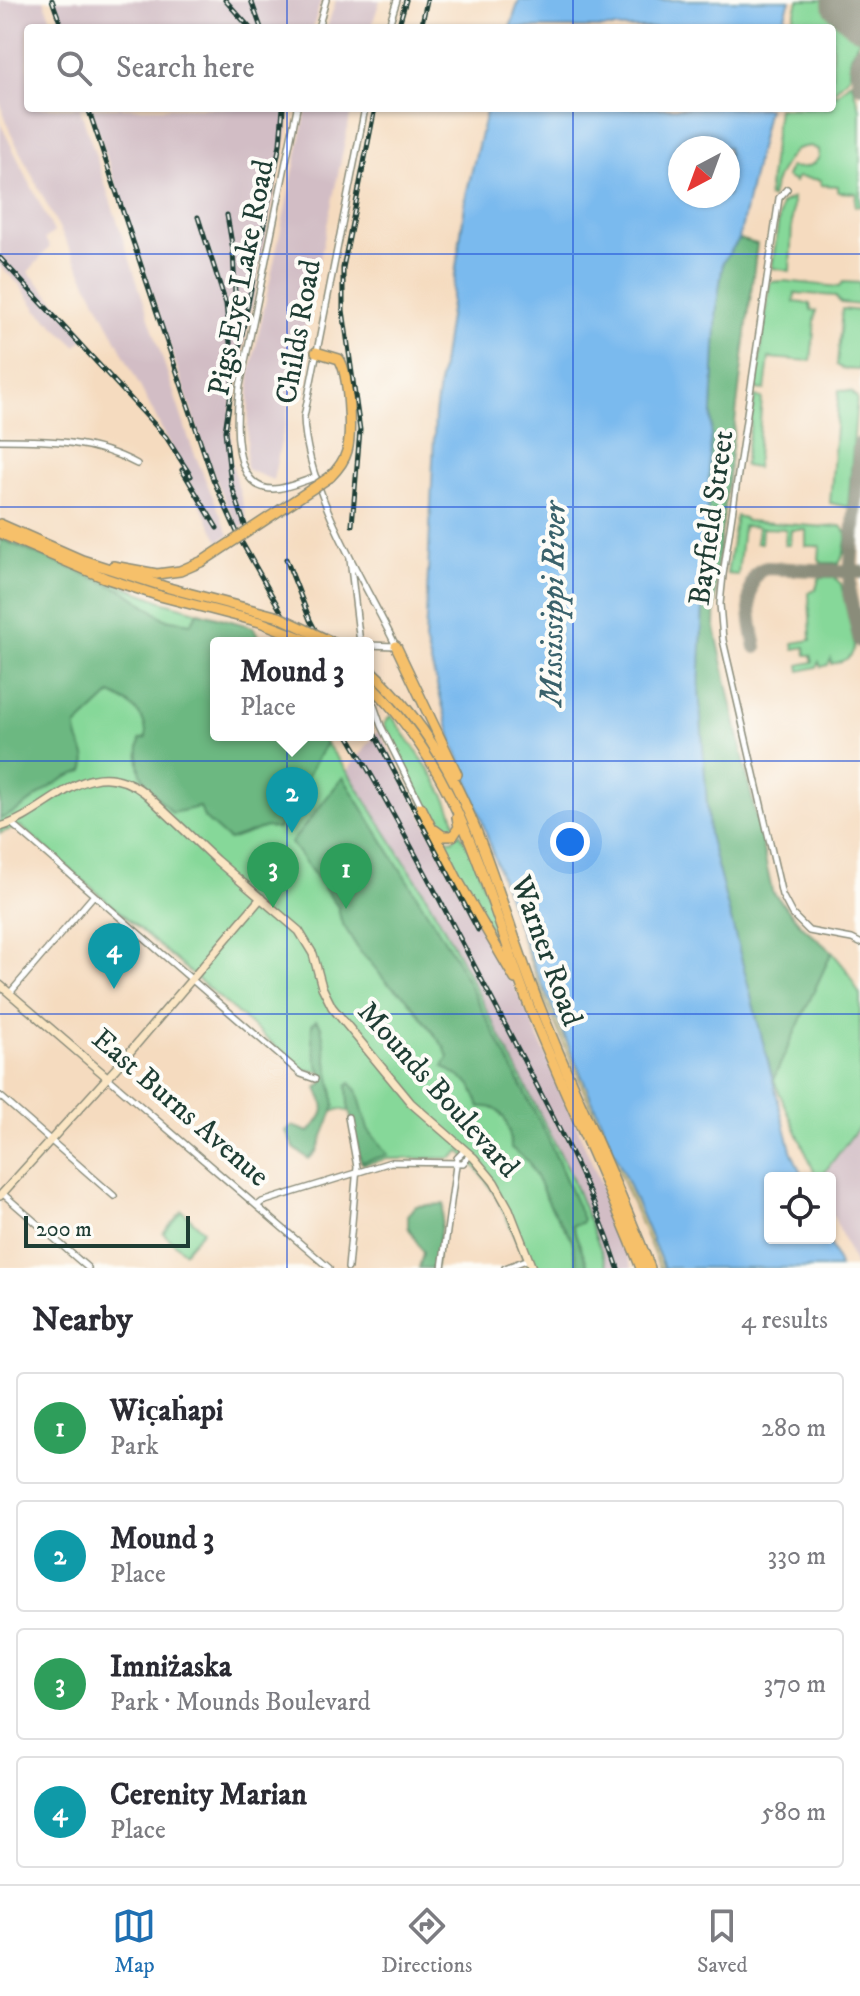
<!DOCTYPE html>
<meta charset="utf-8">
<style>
body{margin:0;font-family:"IM FELL DW Pica",serif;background:#f7f7f7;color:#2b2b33}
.controls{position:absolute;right:24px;bottom:24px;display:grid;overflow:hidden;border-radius:8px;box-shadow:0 2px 6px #0004}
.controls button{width:72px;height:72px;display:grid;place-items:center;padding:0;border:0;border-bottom:2px solid #e1e1e2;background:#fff;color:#2b2b33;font:40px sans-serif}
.compass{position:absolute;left:668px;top:136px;width:72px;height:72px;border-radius:50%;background:#fff;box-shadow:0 2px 6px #0004;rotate:221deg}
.scale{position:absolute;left:24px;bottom:20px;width:166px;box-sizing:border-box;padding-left:8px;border:4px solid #1f3d34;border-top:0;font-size:22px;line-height:28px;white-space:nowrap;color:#1f3d34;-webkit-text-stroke:6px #fdfcf7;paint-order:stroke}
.you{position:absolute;left:570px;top:842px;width:28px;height:28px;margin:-20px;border:6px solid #fff;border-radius:50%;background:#1a73e8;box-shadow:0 0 0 12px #1a73e833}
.badge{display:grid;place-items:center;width:52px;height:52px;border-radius:50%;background:#1f6fb2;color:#fff;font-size:26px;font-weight:700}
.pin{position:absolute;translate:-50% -66px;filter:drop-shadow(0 2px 4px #0008)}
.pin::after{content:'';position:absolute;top:42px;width:28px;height:24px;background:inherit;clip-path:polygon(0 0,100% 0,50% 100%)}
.popup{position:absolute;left:210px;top:637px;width:164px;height:104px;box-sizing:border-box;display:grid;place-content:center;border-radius:8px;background:#fff;filter:drop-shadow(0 2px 6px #0005);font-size:26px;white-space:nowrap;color:#7c7c81}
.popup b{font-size:30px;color:#2b2b33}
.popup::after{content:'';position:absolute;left:50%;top:100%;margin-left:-16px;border:16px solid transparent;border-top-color:#fff}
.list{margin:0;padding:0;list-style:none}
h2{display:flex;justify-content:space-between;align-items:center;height:104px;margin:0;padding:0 32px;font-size:34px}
h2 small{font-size:26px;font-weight:400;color:#7c7c81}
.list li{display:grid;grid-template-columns:52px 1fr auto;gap:24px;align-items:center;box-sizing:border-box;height:112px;margin:0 16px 16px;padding:0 16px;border:2px solid #e1e1e2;border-radius:8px}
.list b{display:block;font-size:30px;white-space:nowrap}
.list p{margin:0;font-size:26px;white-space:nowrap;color:#7c7c81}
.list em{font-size:26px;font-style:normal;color:#7c7c81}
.icon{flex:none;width:44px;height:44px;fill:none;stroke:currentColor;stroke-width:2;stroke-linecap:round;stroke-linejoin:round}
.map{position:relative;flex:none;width:860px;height:1268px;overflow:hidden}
.search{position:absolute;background:#fff;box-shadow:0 2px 6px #0004;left:24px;right:24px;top:24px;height:88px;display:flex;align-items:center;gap:20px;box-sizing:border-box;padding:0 28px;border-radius:8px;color:#7c7c81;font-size:30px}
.sheet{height:616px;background:#fff}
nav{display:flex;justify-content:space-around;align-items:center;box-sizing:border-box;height:112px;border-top:2px solid #e1e1e2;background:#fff;font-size:22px;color:#7c7c81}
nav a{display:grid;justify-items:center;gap:4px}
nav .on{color:#1f6fb2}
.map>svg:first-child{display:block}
.industrial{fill:#d2bdc5}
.green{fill:#86d899;stroke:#528a66;stroke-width:2}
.forest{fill:#6cb881;stroke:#467a5a;stroke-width:2}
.sand{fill:#eeda9e;stroke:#868c69;stroke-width:2}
.water{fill:#7abaee;stroke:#4c7c91;stroke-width:2;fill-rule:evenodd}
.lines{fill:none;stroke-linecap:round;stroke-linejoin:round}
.taxiway{stroke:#8a8c7a;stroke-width:14}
.runway{stroke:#8a8c7a;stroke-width:38}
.street-casing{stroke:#8a8c7a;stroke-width:8}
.secondary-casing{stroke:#8a8c7a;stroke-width:10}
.highway-casing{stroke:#8a8c7a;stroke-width:12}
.street{stroke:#fff;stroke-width:5}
.secondary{stroke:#fbe6c4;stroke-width:7}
.highway{stroke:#f6c06b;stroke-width:9}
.rail-casing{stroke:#1f3d34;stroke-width:5}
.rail{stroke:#fdfcf7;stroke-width:2;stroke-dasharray:6;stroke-linecap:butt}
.highway-bridge-casing{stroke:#8a8c7a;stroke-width:12;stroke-linecap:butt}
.highway-bridge{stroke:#f6c06b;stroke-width:9}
.grid{fill:none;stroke:#1d4ed8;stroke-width:2;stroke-opacity:0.55}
.labels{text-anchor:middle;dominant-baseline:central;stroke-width:8;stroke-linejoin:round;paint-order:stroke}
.street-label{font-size:30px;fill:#1f3d34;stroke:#fdfcf7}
.water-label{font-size:32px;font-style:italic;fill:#3a626c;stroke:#fdfcf7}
</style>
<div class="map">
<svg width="860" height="1268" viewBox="0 0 860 1268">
<rect width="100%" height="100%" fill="#fdfcf7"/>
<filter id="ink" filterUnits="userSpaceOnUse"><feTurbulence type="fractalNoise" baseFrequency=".0125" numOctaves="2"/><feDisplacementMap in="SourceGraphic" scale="16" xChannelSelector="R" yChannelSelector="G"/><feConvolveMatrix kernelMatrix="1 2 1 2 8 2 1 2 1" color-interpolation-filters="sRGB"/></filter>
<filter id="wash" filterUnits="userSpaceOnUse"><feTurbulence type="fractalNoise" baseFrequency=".006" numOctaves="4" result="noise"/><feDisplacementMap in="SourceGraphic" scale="32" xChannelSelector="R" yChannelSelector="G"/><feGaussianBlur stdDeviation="1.8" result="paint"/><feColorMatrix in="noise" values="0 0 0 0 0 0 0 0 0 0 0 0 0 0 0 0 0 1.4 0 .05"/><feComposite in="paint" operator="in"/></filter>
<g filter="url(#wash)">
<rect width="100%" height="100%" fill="#f5dbbf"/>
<path class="industrial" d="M0,0H44L54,28H28V108H80L191,445L229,535L219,541L11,134L0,102Z
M54,0H321L313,28H63Z
M336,0H380L371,28H327Z
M90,108H292L231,408V460L248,523L238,530L209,464Z
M307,108H352L273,480L246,469L250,374Z
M0,123L54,232L45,239L50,247L28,272L87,336L76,346L37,310L19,284L0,266Z
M379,730L454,878L524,1004L608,1200L632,1268H605L345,774Z
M860,1125V1268H856L830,1208V1178H820Z"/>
<path class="green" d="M798,0H843L832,13L860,38L850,56L849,76L833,92L836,95L851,81L860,109V206H855L856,193L838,192V186L821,185V180L797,177L795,182L786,177L790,167C802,169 813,168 819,157L818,150L810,146C806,147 801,147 797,149C785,158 774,182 771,198L768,197L778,108H832V28H791Z
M793,198L790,271L772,268L781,204Z
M784,281L839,287L843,282L860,283V305L841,303L835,296L795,293L794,302L810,304L811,310L816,311L811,361L769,358L765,390L756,389L770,282Z
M842,309L860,311L859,370L843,369L837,365Z
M839,390L852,392L857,398L848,507L830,503Z
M755,397L762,398L756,468L744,466Z
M736,516L744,518L746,521L826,527L841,526L847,533L844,553L839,563H822L819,559L820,546H806V530H791L790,545H785L786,529L762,528L761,543H756L758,527L743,526L738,575L727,574Z
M0,537L161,601L253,627L262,643H216V735H320L347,771L422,889L448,935L569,1171L608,1268H528C510,1225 496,1183 460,1151L452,1158L387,1159L363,1164L351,1112L339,1109L333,1112L325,1106L317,1088L324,1081L321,1072L302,1069L20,826L0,833Z
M822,577H834L841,584L854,642C855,658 846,660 832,664L831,659L828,665L821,667L819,662L817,667L800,671L799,665L813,662L811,655H806L805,647L794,649L793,643L811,640L809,593L816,589L819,579Z
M391,715C407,738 455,801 455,826L447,833C427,823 396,747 384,724Z
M460,833L474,857L508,956L506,957L440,839L452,840Z
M832,952L846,969L860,995V1125L820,1178H817L772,1076Z
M182,1211L203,1230L184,1252L163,1233Z"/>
<path class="forest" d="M739,239L757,244L716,576L715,628L772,891L801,925L832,952L773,1080L709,835L699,689L717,304L723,262Z
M0,539L125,591L165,619L191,623L198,612L253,627L262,643H216V735H321L326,743L278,829L266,827L229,840L204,818L200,807L172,813C147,785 134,780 140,739L146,738C148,715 129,702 111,694L76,727C75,743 91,753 84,771C51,779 32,807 0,819Z
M343,777L455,957L547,1136L583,1219L582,1223L572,1225L589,1268H578L572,1240L551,1207L528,1161L511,1148C510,1128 505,1104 480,1107L471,1085L443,1066L448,1057L444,1047L406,997L386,982L371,963L360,952L341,921L338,907L291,843Z
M316,1020L321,1026L335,1106L317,1151L309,1159L294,1148L286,1131L292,1126L309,1132C326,1114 328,1110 317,1088L322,1084L324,1078C316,1065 310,1042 312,1025Z
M350,1083L357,1090L368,1129L388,1155L361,1162L348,1105L347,1086Z
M444,1204L435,1268H419L423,1253L408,1227V1215L416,1206Z"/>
<path class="sand" d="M520,933L528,946L664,1268H660L539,986Z"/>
<path class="water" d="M519,0H790L781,28H510Z
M487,108H768L739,239L723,262L717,304L699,689L709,835L791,1150L803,1178H770V1238H827L840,1268H664L520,933L468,780L453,744L425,641L435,414L467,191ZM728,148V196H680V148Z"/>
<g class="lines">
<path class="taxiway" d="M860,51L856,65L860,86
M860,444L849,593L860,641
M756,647C751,627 741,572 767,568L860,572"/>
<path class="runway" d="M841,3L860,20"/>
</g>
</g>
<g filter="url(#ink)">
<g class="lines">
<defs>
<path id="street" d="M318,28L326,0
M388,28L397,0
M297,108L240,386C236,415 230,489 273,489C287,489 303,481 316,477
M365,108L304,417C306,490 364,581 396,646L368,645
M787,189L779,198L778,205L723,575L720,604L723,640L782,895L792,914L809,931L852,939L860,943
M0,440C48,440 94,440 137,464
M350,559L360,643
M368,688L381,726L421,806
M12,824L301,1074L315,1079
M10,993L94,895
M107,1077L329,1268
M0,1096L114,1196
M2,1193L88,1268
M257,1206L262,1202L391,1162L463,1163L470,1155
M348,1268L357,1167L348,1117
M442,1268L457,1158L465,1150
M505,1268L529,1259"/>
<path id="secondary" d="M0,827C51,813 87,749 145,793L216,860L299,931L313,954L322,987L332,1007L411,1103L474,1158L494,1182L509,1209L532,1268
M0,985L107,1077
M0,1196L117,1067L261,898"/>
<path id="highway" d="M316,352L339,359C349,373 352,434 347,451C344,462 337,470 330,477
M0,524L82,560L169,588
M0,533L105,578L160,596
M113,566L157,574
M396,646L457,774
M368,668C472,762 490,882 539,1005C574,1094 616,1179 650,1268
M368,682C465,777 484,891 531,1011C566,1097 607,1181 641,1268
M421,807L457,879L515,979
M435,830L443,836H453L459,827L457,817"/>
</defs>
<use href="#street" class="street-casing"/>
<use href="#secondary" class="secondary-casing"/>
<use href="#highway" class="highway-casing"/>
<use href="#street" class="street"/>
<use href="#secondary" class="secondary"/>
<use href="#highway" class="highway"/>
<defs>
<path id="rail" d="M52,0L62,28
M225,0L250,28
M251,0L261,28
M398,28L406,0
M421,28L427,0
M88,108L213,479L241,541L299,643
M227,215L233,250L236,315
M198,217L226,304L231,352
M0,258L166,437L191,476
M182,470L217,528
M352,525L360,430L343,310V268L375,108
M247,531L231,484L225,431L233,379L280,144L283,108
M286,559L310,620L322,643
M368,722L478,930
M348,735C405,831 456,931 508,1030C548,1108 591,1184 618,1268"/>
</defs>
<use href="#rail" class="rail-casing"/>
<use href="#rail" class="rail"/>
<defs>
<path id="highway-bridge" d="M157,574L180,571L203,561L330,477
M169,588L279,617L334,643
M160,596L260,622L314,643"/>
</defs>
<use href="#highway-bridge" class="highway-bridge-casing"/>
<use href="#highway-bridge" class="highway-bridge"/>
</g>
</g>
<path class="grid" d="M287,0V28M573,0V28M287,108V1268M573,108V1268M0,254H860M0,507H860M0,761H860M0,1014H860"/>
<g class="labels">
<g class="street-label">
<text transform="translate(242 278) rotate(-79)">Pigs Eye Lake Road</text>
<text transform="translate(299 332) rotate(-80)">Childs Road</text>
<text transform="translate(712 518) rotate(-82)">Bayfield Street</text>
<text transform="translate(546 951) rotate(70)">Warner Road</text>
<text transform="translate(438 1090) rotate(48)">Mounds Boulevard</text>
<text transform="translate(180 1108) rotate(41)">East Burns Avenue</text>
</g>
<g class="water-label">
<text transform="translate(554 604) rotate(-89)">Mississippi River</text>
</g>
</g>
</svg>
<div class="controls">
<button><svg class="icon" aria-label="locate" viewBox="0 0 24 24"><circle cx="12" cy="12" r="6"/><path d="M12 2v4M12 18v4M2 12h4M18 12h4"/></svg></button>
</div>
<svg class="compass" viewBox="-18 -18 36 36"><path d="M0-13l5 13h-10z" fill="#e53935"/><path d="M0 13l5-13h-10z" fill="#7c7c81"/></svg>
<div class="scale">200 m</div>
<div class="you"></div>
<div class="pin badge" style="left:346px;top:909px;background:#2e9e5b">1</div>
<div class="pin badge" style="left:292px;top:833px;background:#0f9aa8">2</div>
<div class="popup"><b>Mound 3</b>Place</div>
<div class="pin badge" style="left:273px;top:908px;background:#2e9e5b">3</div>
<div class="pin badge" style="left:114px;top:989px;background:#0f9aa8">4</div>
<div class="search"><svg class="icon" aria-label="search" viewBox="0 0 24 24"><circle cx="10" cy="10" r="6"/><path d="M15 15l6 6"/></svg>Search here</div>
</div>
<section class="sheet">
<h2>Nearby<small>4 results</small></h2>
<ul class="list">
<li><span class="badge" style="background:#2e9e5b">1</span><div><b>Wic̣aḣapi</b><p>Park</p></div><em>280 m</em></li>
<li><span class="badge" style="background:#0f9aa8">2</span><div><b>Mound 3</b><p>Place</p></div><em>330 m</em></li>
<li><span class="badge" style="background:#2e9e5b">3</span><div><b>Imniżaska</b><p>Park · Mounds Boulevard</p></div><em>370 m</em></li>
<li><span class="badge" style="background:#0f9aa8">4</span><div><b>Cerenity Marian</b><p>Place</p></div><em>580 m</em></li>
</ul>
</section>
<nav>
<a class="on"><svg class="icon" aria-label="map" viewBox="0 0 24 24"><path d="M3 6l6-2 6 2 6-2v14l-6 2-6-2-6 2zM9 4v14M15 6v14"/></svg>Map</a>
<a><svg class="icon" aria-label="directions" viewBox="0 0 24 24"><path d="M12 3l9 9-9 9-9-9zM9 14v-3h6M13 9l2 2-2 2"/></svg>Directions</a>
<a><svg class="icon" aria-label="saved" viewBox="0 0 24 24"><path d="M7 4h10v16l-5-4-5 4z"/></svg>Saved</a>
</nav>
